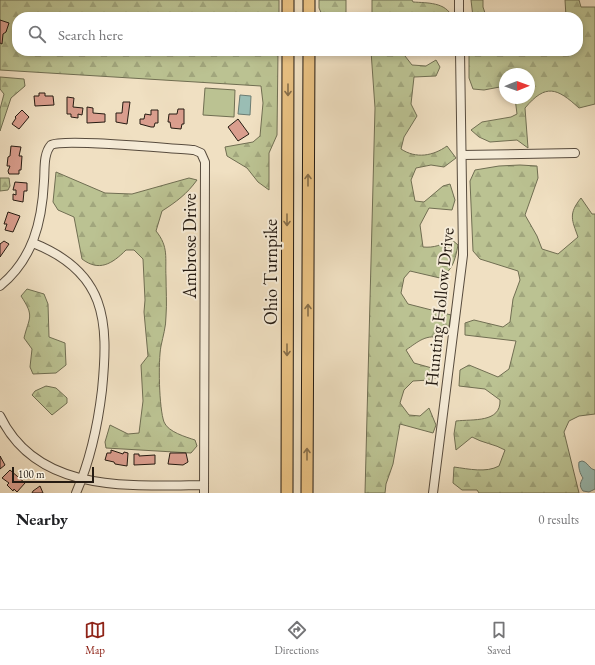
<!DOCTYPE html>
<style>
body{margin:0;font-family:"EB Garamond",serif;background:#f6f6f6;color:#202124}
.compass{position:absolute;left:499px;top:68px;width:36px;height:36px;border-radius:50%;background:#fff;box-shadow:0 2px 6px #0003;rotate:89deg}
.scale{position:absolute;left:12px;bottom:10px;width:82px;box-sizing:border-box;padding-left:4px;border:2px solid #251b12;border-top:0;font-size:11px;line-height:14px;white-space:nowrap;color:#251b12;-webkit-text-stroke:3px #f5ebd7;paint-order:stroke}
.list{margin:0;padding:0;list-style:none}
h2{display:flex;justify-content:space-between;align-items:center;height:52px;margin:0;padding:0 16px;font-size:17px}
h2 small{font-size:13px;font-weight:400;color:#757577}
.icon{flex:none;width:22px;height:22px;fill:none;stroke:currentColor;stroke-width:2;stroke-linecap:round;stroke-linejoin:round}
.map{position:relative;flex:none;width:595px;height:493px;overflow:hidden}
.search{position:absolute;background:#fff;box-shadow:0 2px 6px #0003;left:12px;right:12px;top:12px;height:44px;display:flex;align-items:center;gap:10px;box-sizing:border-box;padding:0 14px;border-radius:16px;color:#757577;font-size:15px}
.sheet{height:116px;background:#fff}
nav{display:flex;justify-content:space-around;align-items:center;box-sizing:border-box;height:56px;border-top:1px solid #e0e0e0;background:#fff;font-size:11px;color:#757577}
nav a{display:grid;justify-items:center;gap:2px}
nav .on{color:#8f2418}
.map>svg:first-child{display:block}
.forest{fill:url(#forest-firs);stroke:#706e52}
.park{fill:#bbc292;stroke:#706e52}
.water{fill:#9abdb4;stroke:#6b7c73}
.building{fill:#da9e8e;stroke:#251b12}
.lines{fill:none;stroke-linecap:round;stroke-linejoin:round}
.minor-casing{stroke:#584c3e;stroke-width:10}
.highway-casing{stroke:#251b12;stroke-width:13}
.minor{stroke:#f5ebd7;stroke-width:8}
.highway{stroke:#e8c081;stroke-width:11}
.oneway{stroke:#866e4a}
.labels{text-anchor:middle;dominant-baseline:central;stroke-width:4;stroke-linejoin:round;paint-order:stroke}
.street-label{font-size:18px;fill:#251b12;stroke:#f5ebd7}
</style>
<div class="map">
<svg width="595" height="493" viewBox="0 0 595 493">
<defs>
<pattern id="forest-firs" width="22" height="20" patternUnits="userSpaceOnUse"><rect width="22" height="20" fill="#bbc292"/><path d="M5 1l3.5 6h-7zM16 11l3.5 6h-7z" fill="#a1a67d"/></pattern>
</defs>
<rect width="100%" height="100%" fill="#f0e0c2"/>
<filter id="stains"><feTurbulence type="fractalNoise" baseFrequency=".005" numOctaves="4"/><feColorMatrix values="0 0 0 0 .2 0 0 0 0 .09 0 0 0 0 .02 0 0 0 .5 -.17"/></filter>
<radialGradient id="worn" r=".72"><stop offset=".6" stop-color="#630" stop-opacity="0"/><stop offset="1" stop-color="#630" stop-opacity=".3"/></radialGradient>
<path class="forest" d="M0,0H279V17H17V51H278L277,135L269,153V190L258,182L247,168L227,156L225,147L253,142L260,136L263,103L261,86L0,70Z
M319,0H346V17H323L319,8Z
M372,0H412L413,2C427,3 446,2 452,17H372Z
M471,0H483V7L486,16L522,17H473Z
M565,0H579L581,7H595V104L579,108C557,88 546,83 525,108L528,148L517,140L490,142L479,137L471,130L482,122L511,117L517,114L515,98H529V74H505V86L484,90L473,89L469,78V51H578V17H566Z
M371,51H406L405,56L412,65L426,66L436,60L440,67L436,76L414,77L411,104L417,116L404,137L401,149C416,159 433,156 447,146L456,158L444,167L431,165L416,168L411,180L415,201L424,202L443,186L450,184L455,200L452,210L429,208L420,225L423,247C434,248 442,245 451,239L458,245C455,260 453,270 440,278L410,271L404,278L401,293L408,304L451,315L449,326L442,338C426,334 419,341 406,350L414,363L439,370L438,377L429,380L413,381L404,390L400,403L409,415L420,416L429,408L436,425L433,433L400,424L393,464L386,484L385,493H365L375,108Z
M0,77L24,79L25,86L11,98L0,131V109L4,94L0,89Z
M520,165L537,166L538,178L525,215L537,236L542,249L558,254L578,237C572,220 568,214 581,198L592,214H595V414L579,416L569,421L564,432L579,493H479L477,490H462L453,483L454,467C469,469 486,473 499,466L505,450C495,444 482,443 472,437L456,450L454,434L456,421C473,419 501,423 500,400L485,389L459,386L460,370L469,365L498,377L509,369L516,341L465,335V323L474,320L503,327L510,322L513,299L520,280L518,271L480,259L473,251L470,181L475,170L499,166Z
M56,172L105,193L132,194L189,178L197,180C187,194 176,202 162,211L156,231C169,247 165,258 166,277C166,290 167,303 166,316C166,327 163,336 161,346C158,361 159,408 164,422C168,432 186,437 195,440L197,446L191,453L106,448L105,442L110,425L128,434L139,433L143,401L141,365L148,356L144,312L145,300L143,259L134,250H126C112,264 99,272 82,259L74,217L58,210L53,202Z
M0,178H9L10,186L8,190L0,191Z
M27,289L44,294L48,304L49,337L65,343L66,365L56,373L33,374L30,367L32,349L24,338C29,317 35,317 21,296Z
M46,386L56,388L67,398V403L52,415L32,395L35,391Z"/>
<path class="park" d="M205,88L235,90L234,117L203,115Z"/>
<path class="water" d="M240,95L251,96L250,115L238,114Z
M582,461C588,462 589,469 595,470V489L589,492L583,491C579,486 580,483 583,478C580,474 578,467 579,462Z"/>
<path class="building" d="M0,20L9,23L6,32L3,34L2,44L0,43Z
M39,93H45V96H53L54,105L35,106L34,96H39Z
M67,97L74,98L73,107L83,108L82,115L78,114V118L71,117V114H67Z
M123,102H130L127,124L116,122V113H122Z
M87,107L93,108V113L105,114V122L87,123Z
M178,109H184V124H182L181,129L171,128L170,122H168L169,114H177Z
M22,110L29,117L19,129L12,124L16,118L15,117Z
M151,110H158V123H155L154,127H151L140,124V119H144L145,114L151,115Z
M238,119L249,134L238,141L228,127Z
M11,146L21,147L19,156H22L21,170H19V174H9L8,171L10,166H7L8,157L10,156Z
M15,182L27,183V191H24L23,202L13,200V194L16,195V190H13Z
M8,212L20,216L13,232L5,230L7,224H4Z
M4,241L9,244L0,257V244Z
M111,450L123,454L124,452L128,453L127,466L115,464L114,462L105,460L107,453H111Z
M170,453H186L188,462L183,465L168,464Z
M134,454H139V456L155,455V464L134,465Z
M0,456L5,465L0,469Z
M10,470L25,483L17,492L14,489L13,491L7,485L9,483L2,478Z
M40,486L43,493H32L33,491Z"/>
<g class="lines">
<defs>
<path id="minor" d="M459,0V17
M462,155L575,153
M33,243C106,272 109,320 102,390C98,424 90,461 76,493
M0,286C33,259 42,222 44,181C45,170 43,154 51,145C63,138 172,149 194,150L201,153L205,162L204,493
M0,416C37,493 127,486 204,485
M433,493L463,255L460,51"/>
<path id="highway" d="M288,17V0
M309,17V0
M287,493L288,51
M307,493L309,51"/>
</defs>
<use href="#minor" class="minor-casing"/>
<use href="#highway" class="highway-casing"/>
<use href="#minor" class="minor"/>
<use href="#highway" class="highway"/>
</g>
<defs><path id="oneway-shaft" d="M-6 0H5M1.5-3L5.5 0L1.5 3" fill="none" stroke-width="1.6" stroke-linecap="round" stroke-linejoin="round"/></defs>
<g class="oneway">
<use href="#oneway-shaft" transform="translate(288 90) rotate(90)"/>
<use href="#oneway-shaft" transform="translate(308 180) rotate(-90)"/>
<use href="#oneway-shaft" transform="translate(287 220) rotate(90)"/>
<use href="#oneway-shaft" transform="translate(308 310) rotate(-90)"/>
<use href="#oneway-shaft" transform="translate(287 350) rotate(90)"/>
<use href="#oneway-shaft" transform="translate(307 454) rotate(-90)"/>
</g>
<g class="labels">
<g class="street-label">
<text transform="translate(189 246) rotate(-90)">Ambrose Drive</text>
<text transform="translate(270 272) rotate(-90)">Ohio Turnpike</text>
<text transform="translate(439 307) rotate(-84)">Hunting Hollow Drive</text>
</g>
</g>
<rect width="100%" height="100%" filter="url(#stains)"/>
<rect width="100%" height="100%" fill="url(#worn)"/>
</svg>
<svg class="compass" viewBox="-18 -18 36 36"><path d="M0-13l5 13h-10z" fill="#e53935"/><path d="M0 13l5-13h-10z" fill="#757577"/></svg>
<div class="scale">100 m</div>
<div class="search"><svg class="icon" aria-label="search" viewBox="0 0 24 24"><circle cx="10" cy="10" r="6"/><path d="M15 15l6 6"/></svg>Search here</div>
</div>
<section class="sheet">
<h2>Nearby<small>0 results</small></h2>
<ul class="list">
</ul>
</section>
<nav>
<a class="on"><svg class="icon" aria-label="map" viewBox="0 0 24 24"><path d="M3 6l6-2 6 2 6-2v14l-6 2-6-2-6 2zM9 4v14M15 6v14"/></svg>Map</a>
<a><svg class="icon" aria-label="directions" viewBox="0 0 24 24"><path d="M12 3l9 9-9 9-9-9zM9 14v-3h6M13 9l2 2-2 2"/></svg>Directions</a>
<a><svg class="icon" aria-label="saved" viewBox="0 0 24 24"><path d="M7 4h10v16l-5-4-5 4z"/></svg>Saved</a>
</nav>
